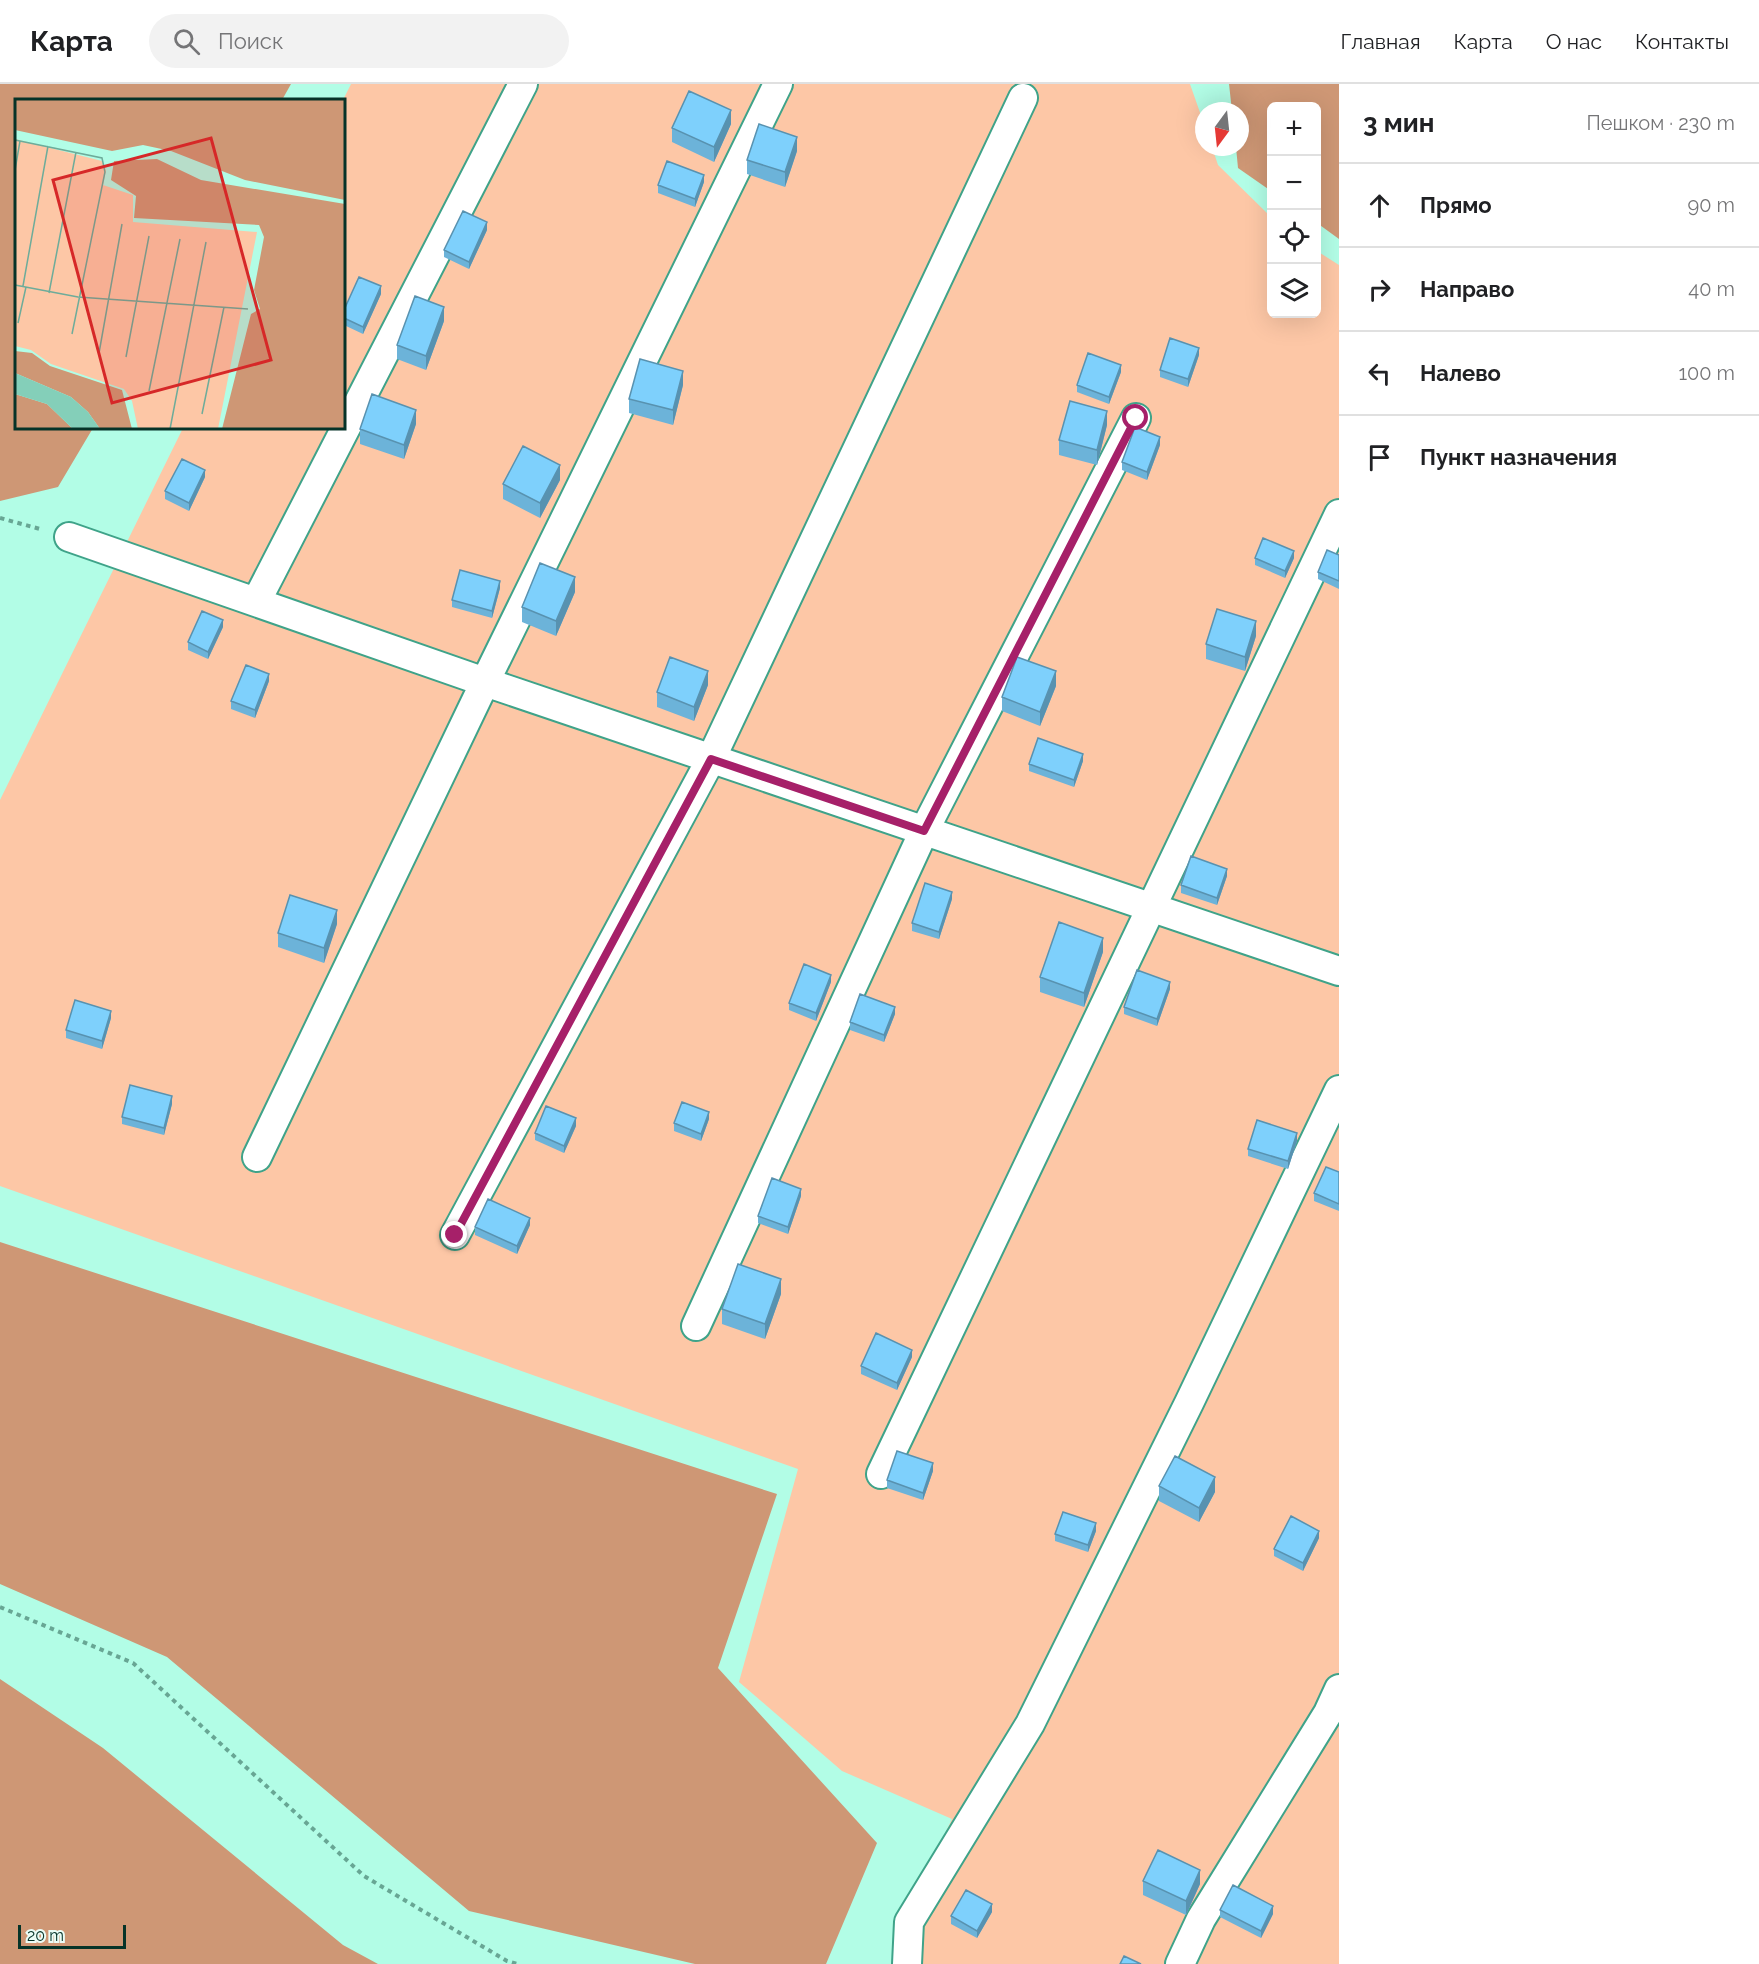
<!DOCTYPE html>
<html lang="ru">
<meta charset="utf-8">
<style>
body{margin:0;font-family:Raleway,sans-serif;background:#f2f2f2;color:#202124}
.controls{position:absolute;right:18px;top:18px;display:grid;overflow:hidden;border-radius:9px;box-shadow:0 6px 24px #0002}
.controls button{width:54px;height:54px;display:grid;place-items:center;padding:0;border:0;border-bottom:2px solid #e0e0e0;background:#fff;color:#202124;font:30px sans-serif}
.compass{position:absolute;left:1195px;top:18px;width:54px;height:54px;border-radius:50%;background:#fff;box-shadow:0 6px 24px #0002;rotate:195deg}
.scale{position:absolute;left:18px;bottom:15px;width:108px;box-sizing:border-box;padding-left:6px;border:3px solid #063328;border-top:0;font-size:16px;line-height:21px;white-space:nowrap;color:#063328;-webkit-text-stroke:4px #ebfdf7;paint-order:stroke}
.stop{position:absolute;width:18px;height:18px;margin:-14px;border:4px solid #a62069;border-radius:50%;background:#fff}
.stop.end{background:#a62069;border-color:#fff;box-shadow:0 2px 6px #0008}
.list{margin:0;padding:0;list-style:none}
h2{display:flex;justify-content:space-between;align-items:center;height:78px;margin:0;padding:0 24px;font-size:26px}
h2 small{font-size:20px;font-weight:400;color:#757577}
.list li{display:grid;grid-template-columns:39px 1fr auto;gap:18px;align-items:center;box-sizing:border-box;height:84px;padding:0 24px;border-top:2px solid #e0e0e0}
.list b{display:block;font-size:22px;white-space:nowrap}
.list em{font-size:20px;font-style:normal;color:#757577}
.icon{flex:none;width:33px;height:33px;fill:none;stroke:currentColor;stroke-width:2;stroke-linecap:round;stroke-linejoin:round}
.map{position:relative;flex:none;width:1339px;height:1880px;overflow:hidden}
header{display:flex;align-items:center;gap:36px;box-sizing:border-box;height:84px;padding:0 30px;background:#fff;border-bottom:2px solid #e0e0e0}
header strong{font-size:28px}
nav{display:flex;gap:33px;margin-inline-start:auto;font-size:21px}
.search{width:420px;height:54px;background:#f2f2f2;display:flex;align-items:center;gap:15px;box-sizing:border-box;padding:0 21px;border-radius:33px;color:#757577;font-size:22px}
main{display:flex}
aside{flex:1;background:#fff}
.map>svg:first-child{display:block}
.green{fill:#fdc7a6}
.forest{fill:#ce9775}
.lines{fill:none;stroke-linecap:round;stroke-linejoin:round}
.minor-casing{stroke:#3fa389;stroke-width:32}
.path{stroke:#68a694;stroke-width:4;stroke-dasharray:4.5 4.5;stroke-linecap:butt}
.minor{stroke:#fff;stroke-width:28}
.wall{fill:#6cb3d9}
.shaded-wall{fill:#5892b0}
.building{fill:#7ed0fc;stroke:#5892b0;stroke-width:1.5}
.route{stroke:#a62069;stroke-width:8}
.inset-road{fill:none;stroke:#6dac9a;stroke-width:1.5}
.view{fill:#d62828;fill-opacity:0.15;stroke:#d62828;stroke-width:3}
.inset-edge{fill:none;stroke:#063328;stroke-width:3}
</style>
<header>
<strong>Карта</strong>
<div class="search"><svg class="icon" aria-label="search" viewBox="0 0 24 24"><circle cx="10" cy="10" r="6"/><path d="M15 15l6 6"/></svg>Поиск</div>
<nav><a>Главная</a><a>Карта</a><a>О нас</a><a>Контакты</a></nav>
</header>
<main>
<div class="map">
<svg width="1339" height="1880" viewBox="0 0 1339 1880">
<rect width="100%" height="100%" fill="#b2fde6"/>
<path class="green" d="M351,0H1190L1204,40V63H1212L1218,81L1271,133L1272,230H1316L1317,167L1339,181V1880H901L896,1853L952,1735L842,1687L739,1598L798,1385L0,1102V716L183,344H344L343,16Z"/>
<path class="forest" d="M0,0H291L282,16H16V344H93L58,403L0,417Z
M1229,0H1339V155L1317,139L1316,22H1272L1271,107L1238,84L1236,63H1240V27H1232Z
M0,1158L777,1410L718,1584L877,1759L826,1880H695L469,1827L167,1573L0,1500Z
M0,1595L103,1664L343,1861L378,1880H0Z"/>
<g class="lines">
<defs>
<path id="minor" d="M69,453L485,598L1339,887
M256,518L523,0
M257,1073L485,598L778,0
M455,1151L711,675L1023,14
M696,1242L924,747L1136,334
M881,1390L1339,430
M907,1880L909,1838L1030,1640L1189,1319L1339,1006
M1180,1880L1201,1835L1328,1629L1339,1605"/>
</defs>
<use href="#minor" class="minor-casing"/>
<path class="path" d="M0,434L40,445
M0,1523L133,1579L364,1792L507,1877L517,1880"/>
<use href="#minor" class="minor"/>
</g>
<path class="wall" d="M731,40L714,78L672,58V44Z
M797,67L785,103L747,90V76Z
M704,98L695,123L658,109V101Z
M487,146L469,185L444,173V166Z
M381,210L363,250L344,241V226Z
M444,237L426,286L397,275V261Z
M1199,271L1188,303L1160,293V286Z
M1121,288L1109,320L1077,308V301Z
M683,301L673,341L629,329V315Z
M416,340L404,375L360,360V345Z
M1107,341L1097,381L1059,371V356Z
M1160,361L1147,396L1122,386V378Z
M205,393L189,427L165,415V407Z
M560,396L540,434L503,415V400Z
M1339,471V505L1318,495V488Z
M1255,474H1294L1285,494L1255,481Z
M500,504L492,534L452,523V516Z
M575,508L556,552L522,538V523Z
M223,543L208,575L188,566V558Z
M1256,552L1245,587L1206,575V560Z
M269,597L255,634L231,625V617Z
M708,601L694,637L657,623V608Z
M1056,602L1040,642L1002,627V613Z
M1083,677L1074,703L1029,687V680Z
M1227,792L1217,821L1181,809V801Z
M952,815L939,855L912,847V839Z
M337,840L324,879L278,863V849Z
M1103,868L1084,923L1040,908V893Z
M831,898L816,937L789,926V919Z
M1170,905L1157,942L1124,930V923Z
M895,930L884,958L850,946V938Z
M111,934L102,965L66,954V946Z
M172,1020L164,1051L122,1040V1033Z
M709,1035L701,1057L674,1047V1039Z
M576,1042L564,1069L535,1056V1049Z
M1297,1057L1288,1085L1248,1072V1065Z
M1339,1088V1127L1314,1117V1109Z
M801,1112L788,1150L758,1139V1132Z
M530,1141L517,1170L475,1151V1143Z
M781,1210L765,1255L722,1240V1225Z
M912,1273L897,1306L861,1290V1282Z
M933,1387L923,1416L887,1404V1396Z
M1159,1402L1215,1408L1199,1438L1159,1417Z
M1096,1447L1088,1468L1055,1457V1450Z
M1319,1454L1303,1487L1274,1472V1465Z
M1143,1797L1200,1800L1186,1831L1143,1811Z
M1220,1826L1273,1830L1261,1854L1220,1833Z
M992,1828L977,1854L951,1840V1832Z"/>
<path class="shaded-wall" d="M731,26V40L714,78V63Z
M797,53V67L785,103V88Z
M704,91V98L695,123V115Z
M487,138V146L469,185V178Z
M381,202V210L363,250V243Z
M444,223V237L426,286V272Z
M1199,264V271L1188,303V295Z
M1121,281V288L1109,320V313Z
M683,287V301L673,341V326Z
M416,326V340L404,375V361Z
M1107,327V341L1097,381V366Z
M1160,353V361L1147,396V388Z
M560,381V396L540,434V419Z
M205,386V393L189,427V419Z
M1294,467V474L1285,494V487Z
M575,493V508L556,552V537Z
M500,497V504L492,534V527Z
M223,536V543L208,575V568Z
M1256,537V552L1245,587V573Z
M708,587V601L694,637V623Z
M1056,587V602L1040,642V628Z
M269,590V597L255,634V626Z
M1083,670V677L1074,703V696Z
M1227,785V792L1217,821V814Z
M952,808V815L939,855V848Z
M337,826V840L324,879V864Z
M1103,854V868L1084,923V909Z
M831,891V898L816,937V929Z
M1170,898V905L1157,942V935Z
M895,923V930L884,958V951Z
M111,927V934L102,965V957Z
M172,1012V1020L164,1051V1044Z
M709,1028V1035L701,1057V1050Z
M576,1034V1042L564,1069V1062Z
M1297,1049V1057L1288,1085V1077Z
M801,1105V1112L788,1150V1143Z
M530,1134V1141L517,1170V1162Z
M781,1195V1210L765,1255V1240Z
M912,1266V1273L897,1306V1299Z
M933,1379V1387L923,1416V1409Z
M1215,1393V1408L1199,1438V1424Z
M1096,1439V1447L1088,1468V1461Z
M1319,1447V1454L1303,1487V1479Z
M1200,1786V1800L1186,1831V1817Z
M992,1820V1828L977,1854V1847Z
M1273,1822V1830L1261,1854V1847Z"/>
<path class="building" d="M689,7L731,26L714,63L672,44Z
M759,40L797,53L785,88L747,76Z
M667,77L704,91L695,115L658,101Z
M463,127L487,138L469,178L444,166Z
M359,193L381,202L363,243L344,234V226Z
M415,212L444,223L426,272L397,261Z
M1170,254L1199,264L1188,295L1160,286Z
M1088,269L1121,281L1109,313L1077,301Z
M640,275L683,287L673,326L629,315Z
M372,310L416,326L404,361L360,345Z
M1070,317L1107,327L1097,366L1059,356Z
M1135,343L1160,353L1147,388L1122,378Z
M523,362L560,381L540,419L503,400Z
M182,375L205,386L189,419L165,407Z
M1263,454L1294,467L1285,487L1255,474Z
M1327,466L1339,471V497L1318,488Z
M540,479L575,493L556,537L522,523Z
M460,486L500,497L492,527L452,516Z
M1217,525L1256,537L1245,573L1206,560Z
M202,527L223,536L208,568L188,558Z
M670,573L708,587L694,623L657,608Z
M1017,573L1056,587L1040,628L1002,613Z
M246,581L269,590L255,626L231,617Z
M1038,654L1083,670L1074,696L1029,680Z
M1191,772L1227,785L1217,814L1181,801Z
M925,799L952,808L939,848L912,839Z
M290,811L337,826L324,864L278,849Z
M1059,838L1103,854L1084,909L1040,893Z
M804,880L831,891L816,929L789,919Z
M1137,886L1170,898L1157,935L1124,923Z
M860,910L895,923L884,951L850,938Z
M75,916L111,927L102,957L66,946Z
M130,1001L172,1012L164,1044L122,1033Z
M682,1018L709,1028L701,1050L674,1039Z
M546,1022L576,1034L564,1062L535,1049Z
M1257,1036L1297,1049L1288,1077L1248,1065Z
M1326,1083L1339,1088V1120L1314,1109Z
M772,1094L801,1105L788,1143L758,1132Z
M488,1115L530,1134L517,1162L475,1143Z
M738,1180L781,1195L765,1240L722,1225Z
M876,1249L912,1266L897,1299L861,1282Z
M897,1367L933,1379L923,1409L887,1396Z
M1175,1372L1215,1393L1199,1424L1159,1402Z
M1063,1428L1096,1439L1088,1461L1055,1450Z
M1291,1432L1319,1447L1303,1479L1274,1465Z
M1158,1766L1200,1786L1186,1817L1143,1797Z
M1233,1801L1273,1822L1261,1847L1220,1826Z
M966,1806L992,1820L977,1847L951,1832Z
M1124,1872L1141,1880H1120Z"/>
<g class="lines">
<path class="route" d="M455,1151L711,675L924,747L1136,334"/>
</g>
<g transform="translate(15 15)">
<rect width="330" height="330" fill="#b2fde6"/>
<path d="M0,40L87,62L91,71L88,86L118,96V123L242,133L203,330H123L117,302L109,290L36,265L16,251L0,247Z" fill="#fdc7a6"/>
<path d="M0,0H330V101L230,81L156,52L128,46L97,52L0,31ZM142,60L186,81L330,105V330H207L236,215L245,210L239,191L249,138L244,126L119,119L121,97L96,81L99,62ZM0,252L17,254L35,267L107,291L117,330H85L73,313L56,298L0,274ZM0,295L32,305L58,330H0Z" fill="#ce9775"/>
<path d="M0,274L56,298L73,313L85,330H58L32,305L0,295Z" fill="#84cfb9"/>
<path class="inset-road" d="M0,41L87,59L90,73L57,235M0,71L5,42M0,186L63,198L233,210M8,187L33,47M34,194L61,53M3,224L11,188M84,254L107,125M111,258L134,137M134,292L165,140M187,315L209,208M155,330L191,143"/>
<path class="view" d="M196,39L256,261L97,304L38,81Z"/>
<rect width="330" height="330" class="inset-edge"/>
</g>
</svg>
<div class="controls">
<button>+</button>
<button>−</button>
<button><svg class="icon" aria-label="locate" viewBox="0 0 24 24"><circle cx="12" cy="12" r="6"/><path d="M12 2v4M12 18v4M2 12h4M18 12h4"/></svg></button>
<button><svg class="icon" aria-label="layers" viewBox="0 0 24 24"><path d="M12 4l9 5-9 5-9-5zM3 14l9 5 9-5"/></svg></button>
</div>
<svg class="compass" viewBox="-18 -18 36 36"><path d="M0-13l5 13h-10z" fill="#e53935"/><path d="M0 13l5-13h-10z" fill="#757577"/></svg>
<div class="scale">20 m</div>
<div class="stop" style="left:1136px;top:334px"></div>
<div class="stop end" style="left:455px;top:1151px"></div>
</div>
<aside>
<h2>3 мин<small>Пешком · 230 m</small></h2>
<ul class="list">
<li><svg class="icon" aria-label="ahead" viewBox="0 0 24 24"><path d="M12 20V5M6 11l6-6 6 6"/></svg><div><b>Прямо</b></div><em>90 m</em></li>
<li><svg class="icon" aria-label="right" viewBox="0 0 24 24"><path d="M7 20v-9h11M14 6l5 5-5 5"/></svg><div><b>Направо</b></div><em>40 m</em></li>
<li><svg class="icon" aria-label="left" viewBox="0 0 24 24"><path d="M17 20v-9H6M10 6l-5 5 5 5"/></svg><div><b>Налево</b></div><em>100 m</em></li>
<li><svg class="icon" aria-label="arrive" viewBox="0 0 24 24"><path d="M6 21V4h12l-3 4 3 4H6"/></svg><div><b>Пункт назначения</b></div></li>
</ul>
</aside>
</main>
